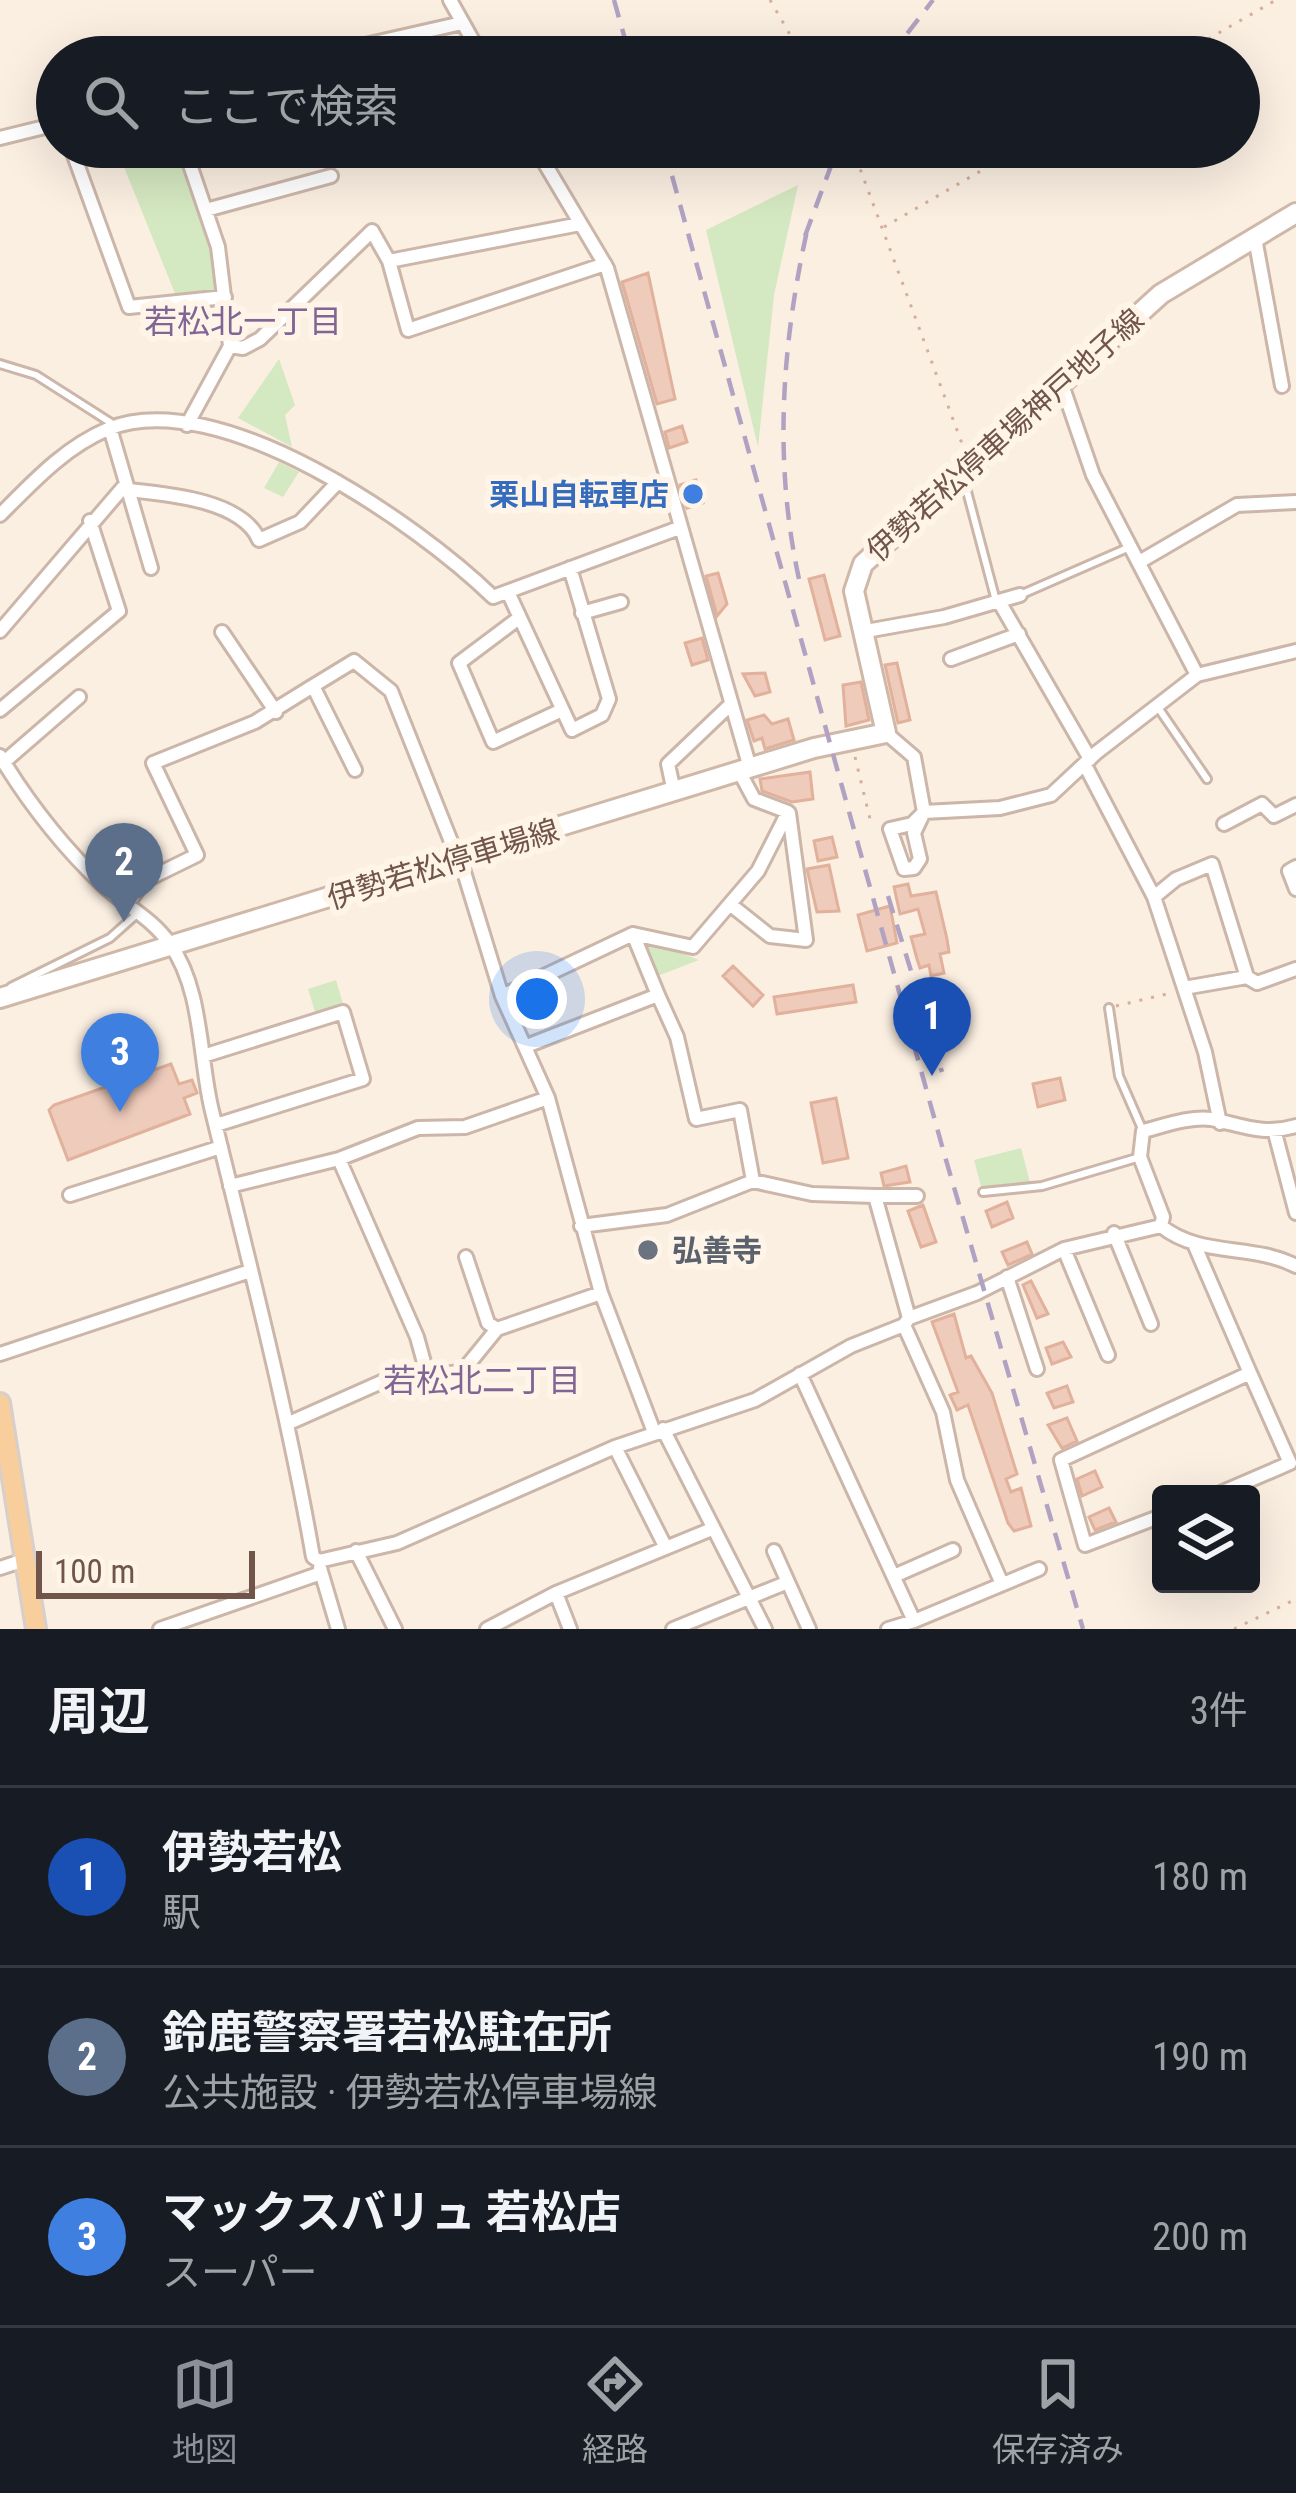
<!DOCTYPE html>
<html lang="ja">
<meta charset="utf-8">
<style>
body{margin:0;font-family:"Roboto Condensed","Noto Sans JP",sans-serif;background:#242831;color:#f1f3f6}
.controls{position:absolute;right:36px;bottom:36px;display:grid;overflow:hidden;border-radius:12px;box-shadow:0 12px 48px #0002}
.controls button{width:108px;height:108px;display:grid;place-items:center;padding:0;border:0;border-bottom:3px solid #363941;background:#171b24;color:#f1f3f6;font:60px sans-serif}
.scale{position:absolute;left:36px;bottom:30px;width:219px;box-sizing:border-box;padding-left:12px;border:6px solid #71554a;border-top:0;font-size:33px;line-height:42px;white-space:nowrap;color:#71554a;-webkit-text-stroke:9px #fef4e8;paint-order:stroke}
.you{position:absolute;left:537px;top:999px;width:42px;height:42px;margin:-30px;border:9px solid #fff;border-radius:50%;background:#1a73e8;box-shadow:0 0 0 18px #1a73e833}
.badge{display:grid;place-items:center;width:78px;height:78px;border-radius:50%;background:#8c9099;color:#fff;font-size:39px;font-weight:700}
.pin{position:absolute;translate:-50% -99px;filter:drop-shadow(0 3px 6px #0008)}
.pin::after{content:'';position:absolute;top:63px;width:42px;height:36px;background:inherit;clip-path:polygon(0 0,100% 0,50% 100%)}
.list{margin:0;padding:0;list-style:none}
h2{display:flex;justify-content:space-between;align-items:center;height:156px;margin:0;padding:0 48px;font-size:51px}
h2 small{font-size:39px;font-weight:400;color:#9ea1a6}
.list li{display:grid;grid-template-columns:78px 1fr auto;gap:36px;align-items:center;box-sizing:border-box;height:180px;padding:0 48px;border-top:3px solid #363941}
.list b{display:block;font-size:45px;white-space:nowrap}
.list p{margin:0;font-size:39px;white-space:nowrap;color:#9ea1a6}
.list em{font-size:39px;font-style:normal;color:#9ea1a6}
.icon{flex:none;width:66px;height:66px;fill:none;stroke:currentColor;stroke-width:2;stroke-linecap:round;stroke-linejoin:round}
.map{position:relative;flex:none;width:1296px;height:1629px;overflow:hidden}
.search{position:absolute;background:#171b24;box-shadow:0 12px 48px #0002;left:36px;right:36px;top:36px;height:132px;display:flex;align-items:center;gap:30px;box-sizing:border-box;padding:0 42px;border-radius:66px;color:#9ea1a6;font-size:45px}
.sheet{height:696px;background:#171b24}
nav{display:flex;justify-content:space-around;align-items:center;box-sizing:border-box;height:168px;border-top:3px solid #363941;background:#171b24;font-size:33px;color:#9ea1a6}
nav a{display:grid;justify-items:center;gap:6px}
nav .on{color:#8c9099}
.map>svg:first-child{display:block}
.green{fill:#d4e8c1}
.building{fill:#efcbbb;stroke:#e1b19c;stroke-width:3}
.lines{fill:none;stroke-linecap:round;stroke-linejoin:round}
.service-casing{stroke:#cbb6a9;stroke-width:12}
.minor-casing{stroke:#cbb6a9;stroke-width:18}
.secondary-casing{stroke:#d0b8a9;stroke-width:24}
.primary-casing{stroke:#d7cfcc;stroke-width:24}
.path{stroke:#d4af9e;stroke-width:3;stroke-dasharray:3 9;stroke-linecap:butt}
.service{stroke:#fff;stroke-width:6}
.minor{stroke:#fff;stroke-width:12}
.secondary{stroke:#fff;stroke-width:18}
.primary{stroke:#f7ce9c;stroke-width:18}
.rail{stroke:#b1a2c3;stroke-width:4.5;stroke-dasharray:18 12;stroke-linecap:butt}
.shop-dot{fill:#3f7fe0;stroke:#fef4e8;stroke-width:4.5}
.worship-dot{fill:#6b7280;stroke:#fef4e8;stroke-width:4.5}
.labels{text-anchor:middle;dominant-baseline:central;stroke-width:12;stroke-linejoin:round;paint-order:stroke}
.street-label{font-size:30px;fill:#71554a;stroke:#fef4e8}
.shop-label{font-size:30px;font-weight:bold;fill:#366cbe;stroke:#fef4e8;text-anchor:end}
.worship-label{font-size:30px;font-weight:bold;fill:#5b616d;stroke:#fef4e8;text-anchor:start}
.neighbourhood-label{font-size:33px;fill:#816594;stroke:#fef4e8}
</style>
<div class="map">
<svg width="1296" height="1629" viewBox="0 0 1296 1629">
<rect width="100%" height="100%" fill="#fbefe2"/>
<path class="green" d="M147,147H179L210,240L218,294L176,296L120,157Z
M798,185L774,295L758,447L706,230Z
M279,359L295,405L285,415L292,447L238,418Z
M279,462L299,472L283,497L264,488Z
M650,941L699,960L655,977L643,946Z
M336,980L344,1007L316,1015L308,989Z
M1021,1148L1030,1182L982,1190L974,1160Z"/>
<path class="building" d="M648,273L675,399L657,404L622,282Z
M682,426L687,442L669,448L665,432Z
M696,480L703,503L687,508L680,485Z
M718,573L727,604L717,616L706,576Z
M824,575L840,636L825,640L809,579Z
M702,638L708,660L692,665L685,643Z
M897,663L910,720L898,723L885,665Z
M765,673L770,692L755,696L743,674Z
M861,682L869,720L846,726L843,685Z
M764,715L772,724L788,719L794,740L765,749L762,738L754,741L747,720Z
M810,772L813,799L792,802L762,791L760,779Z
M832,837L837,857L818,861L814,841Z
M829,865L839,911L817,912L807,869Z
M908,884L911,896L936,892L947,939L949,952L940,954L944,973L931,976L929,965L920,968L917,959L911,937L925,934L918,909L900,914L894,887Z
M890,906L897,943L867,951L858,915Z
M733,966L763,995L753,1006L723,976Z
M853,985L856,1002L777,1014L774,997Z
M171,1064L179,1084L192,1080L197,1093L184,1098L190,1114L68,1160L49,1110L54,1105Z
M1060,1078L1065,1100L1038,1107L1033,1084Z
M836,1098L848,1158L823,1163L811,1103Z
M906,1166L910,1182L884,1186L881,1173Z
M1007,1202L1013,1218L992,1227L986,1211Z
M923,1205L936,1242L921,1247L908,1211Z
M1027,1242L1032,1254L1008,1265L1002,1252Z
M1031,1281L1048,1314L1037,1318L1023,1285Z
M954,1314L966,1358L971,1356L992,1393L1017,1474L1006,1479L1011,1492L1021,1488L1031,1526L1014,1531L1008,1523L968,1405L957,1410L950,1395L958,1392L932,1322Z
M1063,1342L1071,1357L1052,1364L1046,1348Z
M1067,1386L1073,1402L1054,1408L1047,1393Z
M1067,1418L1077,1441L1062,1448L1048,1425Z
M1095,1471L1102,1487L1082,1496L1077,1479Z
M1109,1508L1116,1522L1095,1530L1089,1517Z"/>
<g class="lines">
<defs>
<path id="service" d="M0,364L36,375L116,426
M964,480L996,601
M1020,595L1132,546
M1159,709L1207,779
M11,987L110,938L138,913
M1109,1008L1119,1076L1143,1131
M983,1192L1042,1186L1140,1157"/>
<path id="minor" d="M450,0L482,57
M312,57L462,23
M0,138L57,124
M71,147L129,307L225,297
M184,147L218,247L230,346L187,425
M535,147L607,268L750,768
M206,210L331,176
M1255,238L1282,386
M389,261L580,224
M230,346L243,348L260,339L372,231L389,261L408,330L605,264
M1061,382L1093,475L1197,675
M110,428L151,568
M128,490C167,494 242,500 259,540L300,522L338,482
M0,515C33,482 65,447 108,429C218,384 418,524 493,597L679,528
M1141,561L1237,505L1296,502
M508,592L572,730L602,715L609,699L570,568
M1000,603L1090,759
M582,613L621,602
M519,618L459,663L493,742L562,710
M0,631L126,484
M866,631L944,617L1020,595
M222,632L276,712
M951,659L1019,634
M0,710L119,611L90,521
M886,733L914,757L924,812L1000,808L1051,795L1096,753L1197,675L1296,651
M0,756C28,802 63,847 102,884C125,906 151,917 170,944C203,990 199,1059 212,1111C248,1259 287,1407 313,1557L319,1561L397,1543L615,1447L755,1400L851,1346L904,1325L909,1318L977,1293L1064,1249L1161,1226C1201,1258 1252,1243 1296,1266
M4,762L79,697
M1085,765L1154,897L1205,1052L1220,1123
M355,770L313,686L354,661L391,691L458,859
M674,792L668,764L730,705
M924,812L914,833L920,859L914,868L904,869L890,829L912,824Z
M1224,824L1262,804L1274,816L1296,805
M460,859L502,996L548,1098L601,1293L654,1432
M1296,867L1289,871L1296,889
M1154,897L1176,879L1212,864L1247,977L1184,988
M129,902L144,881L197,855L153,763L255,722L313,686
M731,905L770,936L806,940L789,813
M633,934L693,947L758,871L788,812L754,799L739,771
M1247,977L1257,983L1296,969
M502,996L633,934L658,995
M529,1045L658,995L677,1037L696,1119L740,1110L753,1181
M203,1056L343,1012L363,1079L216,1125
M1275,1133L1296,1213
M339,1159L417,1337L428,1377
M230,1186L339,1159L418,1128L465,1127L548,1098
M70,1195L221,1147
M875,1196H917
M581,1226L667,1215L753,1181L812,1194L875,1196L909,1318
M1161,1226L1163,1217L1140,1157L1143,1131C1163,1126 1191,1116 1211,1119C1242,1125 1263,1136 1296,1126
M1114,1233L1151,1324
M1195,1246L1250,1373
M1064,1249L1108,1355
M466,1257L488,1323L497,1329L601,1293
M1007,1277L1037,1369
M904,1325L943,1412L957,1480L1002,1584
M0,1354L250,1271
M800,1374L914,1621L888,1629
M289,1423L386,1380L462,1372L497,1329
M663,1429L765,1629
M615,1447L666,1548
M1161,1516L1085,1545L1061,1460L1250,1373L1290,1463L1218,1494
M356,1551L395,1629
M774,1551L809,1629
M0,1568L27,1559
M320,1568L338,1629
M894,1576L953,1550
M556,1593L570,1629
M914,1621L1039,1569
M160,1629L321,1573
M487,1629L556,1593L712,1529
M673,1629L788,1582"/>
<path id="secondary" d="M0,998L814,748L886,733L854,591L863,564L1161,294L1296,213"/>
<path id="primary" d="M0,1403L36,1629"/>
</defs>
<use href="#service" class="service-casing"/>
<use href="#minor" class="minor-casing"/>
<use href="#secondary" class="secondary-casing"/>
<use href="#primary" class="primary-casing"/>
<path class="path" d="M770,0L803,57
M1177,57L1276,0
M852,147L964,449
M884,227L1022,147
M855,757L870,819
M1116,1006L1171,993
M1234,1629L1296,1599"/>
<use href="#service" class="service"/>
<use href="#minor" class="minor"/>
<use href="#secondary" class="secondary"/>
<use href="#primary" class="primary"/>
<path class="rail" d="M614,0L630,57
M889,57L933,0
M664,147L944,1153L1083,1629
M805,236L838,147
M799,579C773,460 782,340 809,222
M888,896L942,1072"/>
</g>
<circle class="shop-dot" cx="693" cy="494" r="12"/>
<circle class="worship-dot" cx="648" cy="1250" r="12"/>
<g class="labels">
<g class="street-label">
<text transform="translate(1005 435) rotate(-42)">伊勢若松停車場神戸地子線</text>
<text transform="translate(443 864) rotate(-17)">伊勢若松停車場線</text>
</g>
<g class="shop-label">
<text x="669" y="494">栗山自転車店</text>
</g>
<g class="worship-label">
<text x="672" y="1250">弘善寺</text>
</g>
<g class="neighbourhood-label">
<text x="243" y="321">若松北一丁目</text>
<text x="482" y="1380">若松北二丁目</text>
</g>
</g>
</svg>
<div class="controls">
<button><svg class="icon" aria-label="layers" viewBox="0 0 24 24"><path d="M12 4l9 5-9 5-9-5zM3 14l9 5 9-5"/></svg></button>
</div>
<div class="scale">100 m</div>
<div class="you"></div>
<div class="pin badge" style="left:932px;top:1076px;background:#1a4fb4">1</div>
<div class="pin badge" style="left:124px;top:922px;background:#5c6f8a">2</div>
<div class="pin badge" style="left:120px;top:1112px;background:#3f7fe0">3</div>
<div class="search"><svg class="icon" aria-label="search" viewBox="0 0 24 24"><circle cx="10" cy="10" r="6"/><path d="M15 15l6 6"/></svg>ここで検索</div>
</div>
<section class="sheet">
<h2>周辺<small>3件</small></h2>
<ul class="list">
<li><span class="badge" style="background:#1a4fb4">1</span><div><b>伊勢若松</b><p>駅</p></div><em>180 m</em></li>
<li><span class="badge" style="background:#5c6f8a">2</span><div><b>鈴鹿警察署若松駐在所</b><p>公共施設 · 伊勢若松停車場線</p></div><em>190 m</em></li>
<li><span class="badge" style="background:#3f7fe0">3</span><div><b>マックスバリュ 若松店</b><p>スーパー</p></div><em>200 m</em></li>
</ul>
</section>
<nav>
<a class="on"><svg class="icon" aria-label="map" viewBox="0 0 24 24"><path d="M3 6l6-2 6 2 6-2v14l-6 2-6-2-6 2zM9 4v14M15 6v14"/></svg>地図</a>
<a><svg class="icon" aria-label="directions" viewBox="0 0 24 24"><path d="M12 3l9 9-9 9-9-9zM9 14v-3h6M13 9l2 2-2 2"/></svg>経路</a>
<a><svg class="icon" aria-label="saved" viewBox="0 0 24 24"><path d="M7 4h10v16l-5-4-5 4z"/></svg>保存済み</a>
</nav>
